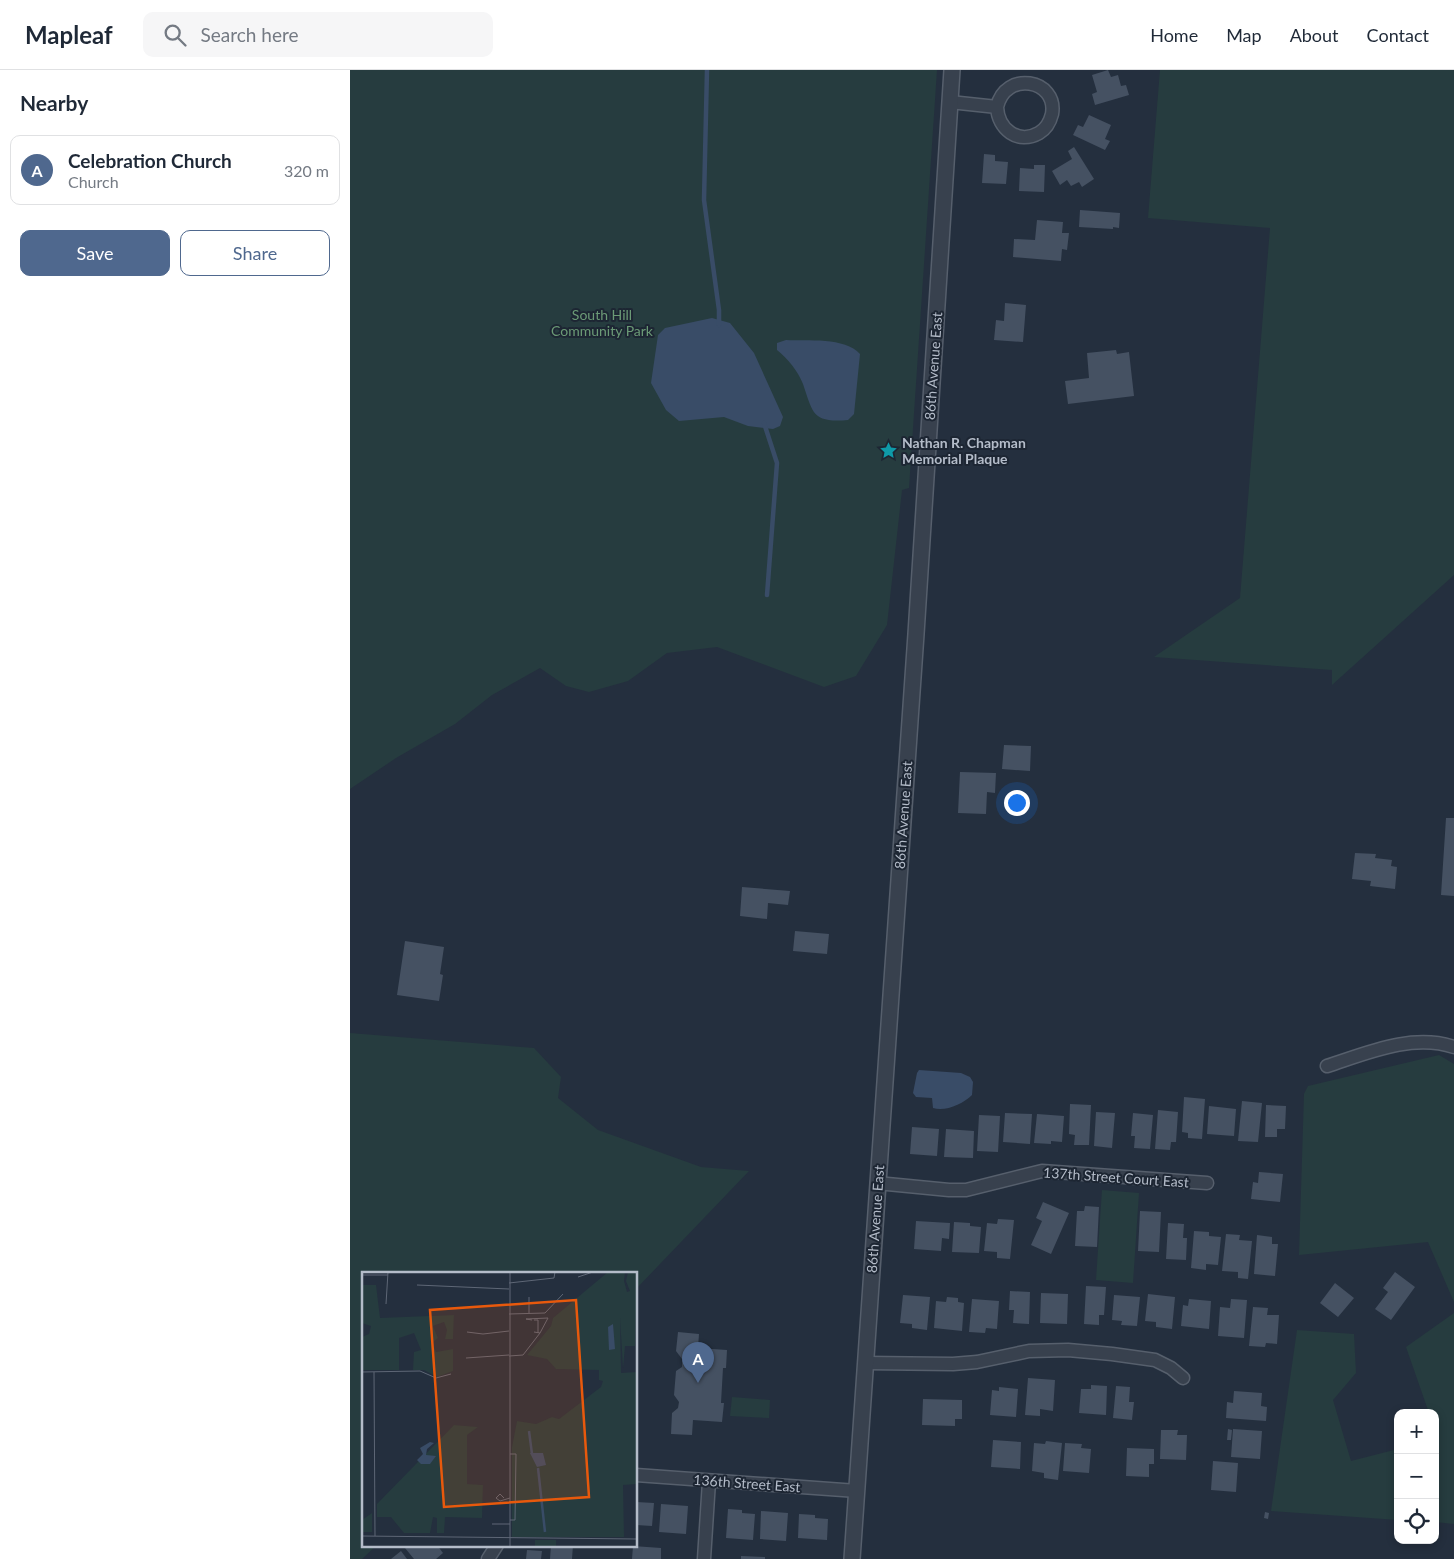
<!DOCTYPE html>
<meta charset="utf-8">
<style>
body{margin:0;font-family:Lato,sans-serif;background:#f6f6f7;color:#1f2937}
.controls{position:absolute;right:15px;bottom:15px;display:grid;overflow:hidden;border-radius:10px;box-shadow:0 2px 8px #0003}
.controls button{width:45px;height:45px;display:grid;place-items:center;padding:0;border:0;border-bottom:1px solid #e0e1e3;background:#fff;color:#1f2937;font:25px sans-serif}
.you{position:absolute;left:666px;top:732px;width:18px;height:18px;margin:-12px;border:4px solid #fff;border-radius:50%;background:#1a73e8;box-shadow:0 0 0 8px #1a73e833}
.badge{display:grid;place-items:center;width:32px;height:32px;border-radius:50%;background:#4f688e;color:#fff;font-size:16px;font-weight:700}
.pin{position:absolute;translate:-50% -41px;filter:drop-shadow(0 1px 2px #0008)}
.pin::after{content:'';position:absolute;top:26px;width:18px;height:15px;background:inherit;clip-path:polygon(0 0,100% 0,50% 100%)}
.list{margin:0;padding:0;list-style:none}
h2{display:flex;justify-content:space-between;align-items:center;height:65px;margin:0;padding:0 20px;font-size:21px}
h2 small{font-size:16px;font-weight:400;color:#747a83}
.list li{display:grid;grid-template-columns:32px 1fr auto;gap:15px;align-items:center;box-sizing:border-box;height:70px;margin:0 10px 10px;padding:0 10px;border:1px solid #e0e1e3;border-radius:10px}
.list b{display:block;font-size:19px;white-space:nowrap}
.list p{margin:0;font-size:16px;white-space:nowrap;color:#747a83}
.list em{font-size:16px;font-style:normal;color:#747a83}
.actions{display:flex;gap:10px;padding:15px 20px}
.actions a{flex:1;padding:11px 0;border:1px solid #4f688e;border-radius:10px;text-align:center;font-size:18px;color:#4f688e}
.actions .main{background:#4f688e;color:#fff}
.icon{flex:none;width:28px;height:28px;fill:none;stroke:currentColor;stroke-width:2;stroke-linecap:round;stroke-linejoin:round}
.map{position:relative;flex:none;width:1104px;height:1489px;overflow:hidden}
header{display:flex;align-items:center;gap:30px;box-sizing:border-box;height:70px;padding:0 25px;background:#fff;border-bottom:1px solid #e0e1e3}
header strong{font-size:24px}
nav{display:flex;gap:28px;margin-inline-start:auto;font-size:18px}
.search{width:350px;height:45px;background:#f6f6f7;display:flex;align-items:center;gap:12px;box-sizing:border-box;padding:0 18px;border-radius:10px;color:#747a83;font-size:19px}
main{display:flex}
aside{flex:1;background:#fff}
.map>svg:first-child{display:block}
.green{fill:#263c3f}
.water{fill:#394c67}
.lines{fill:none;stroke-linecap:round;stroke-linejoin:round}
.stream{stroke:#394c67;stroke-width:4.5}
.building{fill:#455162}
.minor-casing{stroke:#565f6c;stroke-width:15}
.tertiary-casing{stroke:#565f6c;stroke-width:18}
.minor{stroke:#38414e;stroke-width:12}
.tertiary{stroke:#38414e;stroke-width:15}
.labels{text-anchor:middle;dominant-baseline:central;stroke-width:4;stroke-linejoin:round;paint-order:stroke}
.park-label{font-size:14px;fill:#6b9a76;stroke:#1d2633}
.street-label{font-size:14px;fill:#b4bcc9;stroke:#1d2633}
.poi-label{font-size:14px;font-weight:bold;fill:#b4bcc9;stroke:#1d2633;text-anchor:start}
.inset-river{fill:none;stroke:#394c67;stroke-width:2.5}
.inset-road{fill:none;stroke:#5e6776;stroke-width:1}
.view{fill:#e8590c;fill-opacity:0.15;stroke:#e8590c;stroke-width:2.5}
.inset-edge{fill:none;stroke:#b4bcc9;stroke-width:2.5}
</style>
<header>
<strong>Mapleaf</strong>
<div class="search"><svg class="icon" aria-label="search" viewBox="0 0 24 24"><circle cx="10" cy="10" r="6"/><path d="M15 15l6 6"/></svg>Search here</div>
<nav><a>Home</a><a>Map</a><a>About</a><a>Contact</a></nav>
</header>
<main>
<aside>
<h2>Nearby<small></small></h2>
<ul class="list">
<li><span class="badge">A</span><div><b>Celebration Church</b><p>Church</p></div><em>320 m</em></li>
</ul>
<div class="actions"><a class="main">Save</a><a>Share</a></div>
</aside>
<div class="map">
<svg width="1104" height="1489" viewBox="0 0 1104 1489">
<rect width="100%" height="100%" fill="#242f3e"/>
<path class="green" d="M0,0H587L559,418L552,420L537,555L506,606L474,617L367,577L317,583L278,611L239,622L216,616L190,598L142,625L105,654L46,688L0,719Z
M810,0H1104V505L982,615V600L804,587L890,528L920,158L798,148Z
M0,963L184,978L211,1007L208,1028L248,1060L351,1097L399,1101L286,1219V1203H14V1475H27L12,1489H0Z
M1089,985L1104,994V1232L1078,1172L949,1185L954,1024L958,1016Z
M752,1120L789,1123L783,1213L746,1210Z
M1104,1243V1454L1085,1452V1369L1088,1368L1085,1359V1343H1079L1056,1277Z
M947,1260L1004,1264L1006,1303L983,1330L1001,1391L1048,1379V1450L921,1441Z
M382,1327L420,1330L419,1348L380,1346Z"/>
<path class="water" d="M362,248L380,253L404,283L433,347L430,356L423,359L398,356L374,347L329,351L316,340L301,313L308,265L315,258Z
M436,270C457,271 495,267 510,284L504,344L498,350C462,353 463,343 453,314C448,301 438,289 427,280V273Z
M569,1000L611,1003L620,1007L623,1012L622,1025C613,1034 595,1042 583,1038L582,1028L566,1027L563,1023L567,1003Z"/>
<g class="lines">
<path class="stream" d="M357,0L354,130L369,240V255
M414,353L427,393L417,525"/>
</g>
<path class="building" d="M758,0L761,7L768,5L771,16L776,15L779,25L745,35L742,24L747,22L742,5Z
M739,45L761,55L755,69L760,71L755,80L723,65L728,55L733,57Z
M724,77L744,109L732,117L729,112L721,116L717,110L710,115L702,101L722,89L718,81Z
M634,84L645,85V91L658,92L656,114L632,113Z
M684,95H695L694,122L669,121L670,98L684,99Z
M730,140L770,143L769,158L763,157V159L729,157Z
M687,150L713,152L712,163H719L717,180L712,179L711,191L663,187L664,169L685,170Z
M655,233L676,235L673,272L644,270L646,250L654,251Z
M766,280L767,284L779,282L784,326L718,334L715,311L739,308L737,283Z
M654,675L681,676L680,701L652,699Z
M610,702L646,703L645,723L637,722L636,744L608,743Z
M1096,748H1104V826L1091,825Z
M1005,783L1026,784L1025,788L1042,790L1041,796L1047,797L1045,819L1020,816L1021,811L1002,809Z
M392,817L440,821L438,835L418,833L417,849L390,846Z
M445,861L479,864L477,884L443,881Z
M55,871L94,877L90,904L93,905L89,931L47,925Z
M834,1027L855,1029L852,1069L838,1068V1063L832,1062Z
M892,1031L912,1033L908,1072L888,1071Z
M720,1034L741,1035L739,1075H724L725,1065L719,1064Z
M916,1035L936,1036L935,1059H927V1067H915Z
M859,1036L886,1039L884,1066L857,1064Z
M808,1040L828,1042L826,1072H821L820,1080L805,1079Z
M746,1042L765,1043L762,1078L744,1076Z
M655,1043L682,1044L680,1074L653,1072Z
M783,1043L803,1045L800,1079L784,1078L785,1066H781Z
M687,1044L714,1046L712,1072L701,1071V1074L684,1073Z
M629,1045L650,1046L648,1082L627,1081Z
M562,1057L589,1059L587,1086L560,1084Z
M596,1059L624,1061L623,1088L594,1087Z
M909,1102L933,1104L930,1132L901,1129L903,1112L908,1113Z
M693,1132L719,1143L701,1184L681,1175L692,1151L686,1148Z
M735,1136L749,1137L747,1177L725,1176L727,1141H734Z
M790,1141L811,1142L809,1182L788,1181Z
M648,1149L664,1150L660,1189L647,1188V1182L634,1181L637,1153L647,1154Z
M566,1151L600,1153L599,1169L592,1168L591,1181L564,1179Z
M604,1152L620,1153V1156L631,1157L629,1183L602,1182Z
M818,1153L834,1154L833,1168H837L836,1190L816,1189Z
M844,1161L859,1162V1166L871,1167L868,1195L856,1194V1200L841,1198Z
M876,1164L890,1165L889,1170L902,1171L898,1209L888,1208V1202L872,1201Z
M907,1165L922,1167V1174H928L925,1206L904,1204Z
M1045,1202L1065,1217L1041,1250L1025,1239L1038,1222L1033,1218Z
M985,1213L1004,1228L988,1247L970,1233Z
M736,1216L756,1217L754,1245H749V1255L734,1254Z
M660,1221L680,1222L679,1254L663,1253L664,1240H659Z
M691,1223L718,1224L717,1254L690,1253Z
M798,1224L825,1227L822,1259L806,1257V1252L795,1251Z
M553,1225L580,1227L577,1260L562,1258V1254L550,1253Z
M764,1225L790,1227L787,1256L771,1255L772,1251L762,1250Z
M597,1227L608,1228V1232L614,1233L612,1261L584,1258L586,1231L596,1232Z
M622,1229L649,1231L647,1259L636,1258L635,1263L619,1262Z
M839,1229L861,1231L859,1259L831,1256L833,1235L838,1236Z
M881,1229L897,1230L894,1268L868,1266L870,1237L880,1238Z
M903,1237L918,1238L917,1245H929L927,1274L916,1273L915,1277L899,1276Z
M328,1262L349,1264L348,1278L377,1280L376,1298H373L371,1333H374L372,1352L343,1350L342,1365L321,1364L322,1343L328,1338L329,1332L324,1325L326,1301L332,1297V1289L326,1281Z
M678,1308L705,1310L703,1341L690,1339V1346L675,1345Z
M741,1315L757,1316L756,1345L729,1343L731,1319H741Z
M766,1316L780,1317L779,1332H784L782,1350L763,1348Z
M649,1317L668,1319L666,1347L640,1345L642,1320L649,1321Z
M884,1321L912,1323L911,1336L917,1337L916,1351L876,1348L877,1332L883,1333Z
M573,1329L612,1330V1349H605V1356L572,1355Z
M878,1359L882,1360L881,1370H877Z
M883,1359L912,1361L910,1389L881,1387Z
M811,1360H828L827,1365H837L836,1390L810,1389Z
M643,1370L671,1372L670,1399L641,1397Z
M696,1371L712,1373L708,1410L694,1408V1403L682,1401L684,1373L695,1374Z
M715,1373L732,1374L731,1378L741,1379L739,1403L713,1401Z
M777,1378L804,1379V1394H799V1407L776,1406Z
M863,1391L888,1393L886,1422L861,1420Z
M286,1432L304,1433L302,1456L286,1455Z
M311,1434L338,1436L336,1464L309,1462Z
M378,1439L392,1440V1443L405,1444L403,1470L376,1468Z
M411,1441L438,1443L436,1471L410,1469Z
M915,1442L919,1443L918,1449L914,1448Z
M449,1444L465,1445V1448L478,1449L477,1470L448,1468Z
M58,1475H87L93,1483L86,1489H64L55,1478Z
M201,1475H223L222,1489H200Z
M283,1476L311,1478V1489H282Z
M177,1480L192,1481L191,1489H176Z
M51,1481L57,1489H41Z
M391,1486L415,1487V1489H391Z"/>
<g class="lines">
<defs>
<path id="minor" d="M600,32L647,37C655,0 708,9 702,44C700,52 696,59 689,63C668,75 648,59 647,37
M977,996C1017,983 1062,963 1104,977
M527,1113L599,1120H616L692,1101L857,1113
M516,1293L603,1294L627,1292L679,1281L718,1280L762,1284L805,1290L821,1298L833,1308
M286,1405L507,1421
M138,1489L147,1475
M354,1489L359,1411"/>
<path id="tertiary" d="M502,1489L566,564L602,0"/>
</defs>
<use href="#minor" class="minor-casing"/>
<use href="#tertiary" class="tertiary-casing"/>
<use href="#minor" class="minor"/>
<use href="#tertiary" class="tertiary"/>
</g>
<defs>
<symbol id="sight-bare" viewBox="-9 -9 18 18"><path d="M0-6L1.8-2.2L6-1.7L2.9 1.2L3.7 5.4L0 3.3L-3.7 5.4L-2.9 1.2L-6-1.7L-1.8-2.2Z" fill="#0f9aa8" stroke="#1d2633" stroke-width="2.5" paint-order="stroke"/></symbol>
</defs>
<g fill-rule="evenodd">
<use href="#sight-bare" x="526" y="368" width="25" height="25"/>
</g>
<g class="labels">
<g class="park-label">
<text x="252" y="244">South Hill<tspan x="252" dy="16">Community Park</tspan></text>
</g>
<g class="street-label">
<text transform="translate(583 296) rotate(-86)">86th Avenue East</text>
<text transform="translate(553 745) rotate(-86)">86th Avenue East</text>
<text transform="translate(766 1107) rotate(4)">137th Street Court East</text>
<text transform="translate(525 1149) rotate(-86)">86th Avenue East</text>
<text transform="translate(397 1413) rotate(4)">136th Street East</text>
</g>
<g class="poi-label">
<text x="552" y="372">Nathan R. Chapman<tspan x="552" dy="16">Memorial Plaque</tspan></text>
</g>
</g>
<g transform="translate(12 1202)">
<rect width="275" height="275" fill="#242f3e"/>
<path d="M246,0H263L262,9L265,20L268,19L264,9L266,0H275L273,74H263L261,96L258,45L259,101L275,100V212L261,213L262,265H150V175L155,149L174,152L190,145L197,147L239,115L241,109L237,108V98L194,97L185,87L165,83L189,54L191,46ZM0,13H14L18,46L92,43L91,67H83L85,58L82,50L71,54L76,66L70,71L74,80L91,77V99L75,105L62,98H51L52,80L59,78L52,61L37,66V98H0V65L7,62L9,54L0,51ZM92,153L116,155L105,163V212L121,213L120,246L83,245L82,261H75V246L71,245L68,261H42L29,245H15V232ZM10,241V260H0V248ZM173,268H194V275H173Z" fill="#263c3f"/>
<path d="M251,52L253,77L247,78L246,55ZM68,170L72,171L65,177L64,183L74,184L68,192H59L55,188L61,182L58,176ZM168,181H181L184,193L175,195Z" fill="#394c67"/>
<path class="inset-river" d="M167,159L170,182M176,196L183,260"/>
<path class="inset-road" d="M148,0V275M0,3H26M216,5L231,0M147,11L192,6L193,0M55,13L147,17M167,25V41M24,32L26,0M147,42L183,41L201,22M170,48L164,47L186,46L178,61M172,48H176V61M105,60L121,62L147,59M147,84L161,83L178,61L172,60M104,86L147,83M0,100L58,99L74,106L89,102M12,100L13,264M148,182H154L153,248H148M142,226L138,222L134,226L138,229L148,226M130,252H148M0,264L275,267"/>
<path class="view" d="M214,28L227,225L82,235L68,38Z"/>
<rect width="275" height="275" class="inset-edge"/>
</g>
</svg>
<div class="controls">
<button>+</button>
<button>−</button>
<button><svg class="icon" aria-label="locate" viewBox="0 0 24 24"><circle cx="12" cy="12" r="6"/><path d="M12 2v4M12 18v4M2 12h4M18 12h4"/></svg></button>
</div>
<div class="you"></div>
<div class="pin badge" style="left:348px;top:1313px">A</div>
</div>
</main>
